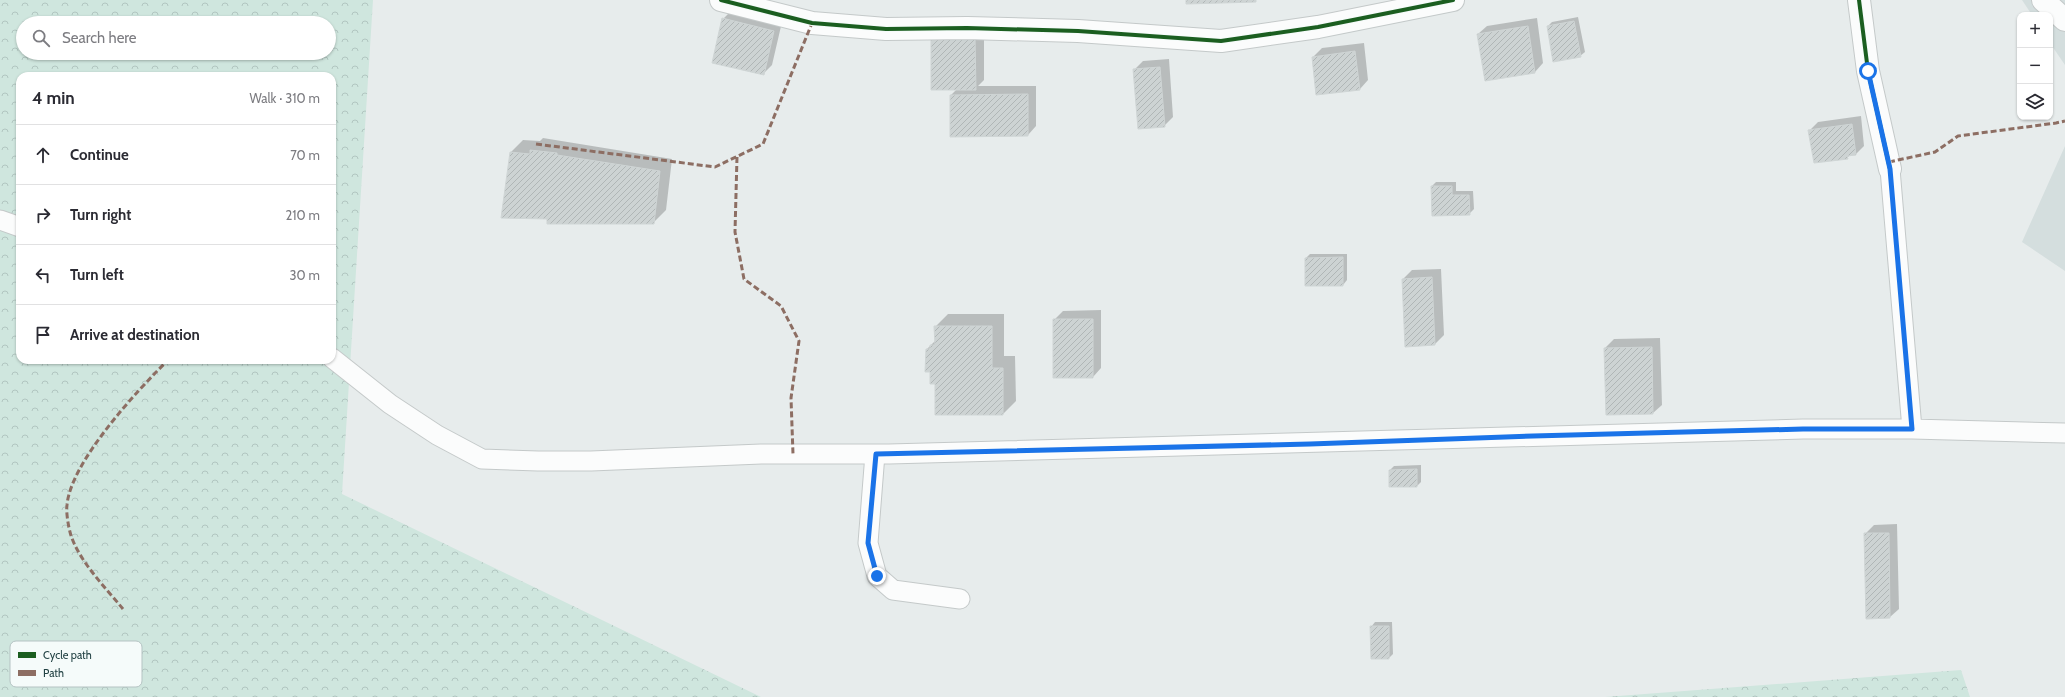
<!DOCTYPE html>
<meta charset="utf-8">
<style>
body{margin:0;font-family:Cabin,sans-serif;background:#f2f2f3;color:#2b2b33}
.controls{position:absolute;right:12px;top:12px;display:grid;overflow:hidden;border-radius:8px;box-shadow:0 1px 3px #0004}
.controls button{width:36px;height:36px;display:grid;place-items:center;padding:0;border:0;border-bottom:1px solid #e1e1e2;background:#fff;color:#2b2b33;font:20px sans-serif}
.stop{position:absolute;width:12px;height:12px;margin:-9px;border:3px solid #1a73e8;border-radius:50%;background:#fff}
.stop.end{background:#1a73e8;border-color:#fff;box-shadow:0 1px 4px #0008}
.list{margin:0;padding:0;list-style:none}
h2{display:flex;justify-content:space-between;align-items:center;height:52px;margin:0;padding:0 16px;font-size:17px}
h2 small{font-size:13px;font-weight:400;color:#7c7c81}
.list li{display:grid;grid-template-columns:26px 1fr auto;gap:12px;align-items:center;box-sizing:border-box;height:60px;padding:0 16px;border-top:1px solid #e1e1e2}
.list b{display:block;font-size:15px;white-space:nowrap}
.list em{font-size:13px;font-style:normal;color:#7c7c81}
.icon{flex:none;width:22px;height:22px;fill:none;stroke:currentColor;stroke-width:2;stroke-linecap:round;stroke-linejoin:round}
.map{position:relative;flex:none;width:2065px;height:697px;overflow:hidden}
.search{position:absolute;background:#fff;box-shadow:0 1px 3px #0004;left:16px;top:16px;width:320px;height:44px;display:flex;align-items:center;gap:10px;box-sizing:border-box;padding:0 14px;border-radius:22px;color:#7c7c81;font-size:15px}
.panel{position:absolute;background:#fff;box-shadow:0 1px 3px #0004;left:16px;top:72px;width:320px;height:292px;border-radius:12px}
.map>svg:first-child{display:block}
.built{fill:#d4dede}
.forest{fill:url(#forest-crowns);fill-rule:evenodd}
.shadow{fill:#0003}
.building{fill:url(#building-hatch);stroke:#cfd5d5}
.lines{fill:none;stroke-linecap:round;stroke-linejoin:round}
.service-casing{stroke:#c4c9c9;stroke-width:21}
.minor-casing{stroke:#c4c9c9;stroke-width:24}
.tertiary-casing{stroke:#c4c9c9;stroke-width:24}
.service{stroke:#fbfcfc;stroke-width:19}
.minor{stroke:#fbfcfc;stroke-width:22}
.tertiary{stroke:#fbfcfc;stroke-width:22}
.quiet{stroke:#8d6e63;stroke-width:3;stroke-dasharray:6 3;stroke-linecap:butt}
.cycleway-casing{stroke:#f5fbfa;stroke-width:6}
.cycleway{stroke:#1b5e20;stroke-width:4}
.route{stroke:#1a73e8;stroke-width:5}
.key{fill:#f5fbfa;stroke:#b5c3c3;stroke-width:1}
.key-label{font-size:11px;fill:#214143}
</style>
<div class="map">
<svg width="2065" height="697" viewBox="0 0 2065 697">
<defs>
<pattern id="forest-crowns" width="20" height="18" patternUnits="userSpaceOnUse"><rect width="20" height="18" fill="#cfe6de"/><path d="M2 6a3 3 0 1 1 6 0M12 15a3 3 0 1 1 6 0" fill="none" stroke="#b1c6c0"/></pattern>
<pattern id="building-hatch" width="6" height="6" patternUnits="userSpaceOnUse"><rect width="6" height="6" fill="#cdd3d3"/><path d="M-1 1l2-2M0 6l6-6M5 7l2-2" fill="none" stroke="#b0b6b6"/></pattern>
</defs>
<rect width="100%" height="100%" fill="#e7ecec"/>
<path class="built" d="M2022,0H2065V65L2050,43V15H2032Z
M2065,146V271L2022,242Z"/>
<path class="forest" d="M0,0H373L342,494L761,697H0ZM23,23H329V53H23ZM20,76H332V360H20Z
M1961,670L1970,697H1605Z"/>
<path class="shadow" d="M732,10L782,22L772,65L763,74L723,19Z
M1578,17L1585,52L1580,56L1548,26L1552,22Z
M1537,18L1543,63L1535,72L1478,34L1487,26Z
M984,28V80L978,86H1036V126L1028,135L951,95L957,89L940,29Z
M1364,43L1368,80L1360,89L1313,57L1322,48Z
M1169,59L1173,117L1164,126L1134,70L1143,61Z
M1861,116L1864,146L1856,154L1850,155L1847,158L1809,131L1818,122Z
M543,138L672,159L666,210L653,223L548,218L511,152L523,140L540,141Z
M1436,182H1456V191H1473L1474,209L1469,214L1432,186Z
M1310,254H1347V280L1343,285L1306,258Z
M1441,269L1444,335L1435,344L1403,279L1412,270Z
M1101,310V368L1093,377L1054,320L1063,311Z
M948,314H1004V356H1015L1016,401L1003,414H936V383L927,349L935,341V327Z
M1660,338L1662,405L1653,413L1605,348L1614,339Z
M1421,465V482L1417,486H1390V470L1394,466Z
M1897,524L1899,609L1890,617L1865,534L1874,525Z
M1375,622H1392L1393,654L1389,658L1371,627Z"/>
<path class="building" d="M1186,0H1256V2L1186,4Z
M722,18L774,31L764,75L712,63Z
M1574,21L1581,57L1553,62L1547,26Z
M1528,26L1535,73L1485,81L1477,34Z
M931,37H975L976,90H931Z
M1355,51L1360,90L1316,95L1312,57Z
M1160,67L1165,127L1138,129L1133,69Z
M1028,94V136L950,137V95Z
M1852,124L1856,155L1847,156L1848,159L1814,163L1808,130Z
M530,150L557,153V155L660,171L654,224H547V219L501,218L510,152L530,154Z
M1431,186H1452V195H1469L1470,215L1432,216Z
M1343,257V286H1305V258Z
M1432,277L1435,345L1405,347L1402,279Z
M1053,319H1093V378H1053Z
M934,326H992V368H1003V415H935V384H930V372H925L926,349H930V345H935Z
M1652,347L1653,414L1606,415L1604,348Z
M1417,469V487H1389V470Z
M1864,533H1889L1890,618L1866,619Z
M1370,626H1389V659H1371Z"/>
<g class="lines">
<defs>
<path id="service" d="M1890,169L1912,429
M0,220L20,227
M332,358L390,404L437,435L482,459L538,461H591L761,454H889L1803,429H1912L2065,433
M875,454L868,543L877,576L893,590L960,599"/>
<path id="minor" d="M721,0L812,23L886,29L967,28L1078,31L1221,41L1318,27L1453,0
M1859,0L1868,71L1890,169"/>
<path id="tertiary" d="M2043,0L2065,20"/>
</defs>
<use href="#service" class="service-casing"/>
<use href="#minor" class="minor-casing"/>
<use href="#tertiary" class="tertiary-casing"/>
<use href="#service" class="service"/>
<use href="#minor" class="minor"/>
<use href="#tertiary" class="tertiary"/>
<path class="quiet" d="M536,144L715,167L763,144L812,23
M737,157L735,232L744,279L781,306L799,341L791,398L793,454
M1889,162L1935,152L1958,136L2056,123L2065,121
M123,609C105,587 77,559 70,532C68,524 66,512 67,505C71,461 138,390 168,360"/>
<defs>
<path id="cycleway" d="M721,0L812,23L886,29L967,28L1078,31L1221,41L1318,27L1453,0
M1859,0L1868,71L1890,169"/>
</defs>
<use href="#cycleway" class="cycleway-casing"/>
<use href="#cycleway" class="cycleway"/>
</g>
<g class="lines">
<path class="route" d="M877,576L868,543L876,454L1310,444L1533,436L1803,429H1912L1890,169L1868,71"/>
</g>
<rect x="10" y="641" width="132" height="46" rx="6" class="key"/>
<rect x="18" y="652" width="18" height="6" fill="#1b5e20"/>
<rect x="18" y="670" width="18" height="6" fill="#8d6e63"/>
<g class="key-label">
<text x="43" y="659">Cycle path</text>
<text x="43" y="677">Path</text>
</g>
</svg>
<div class="controls">
<button>+</button>
<button>−</button>
<button><svg class="icon" aria-label="layers" viewBox="0 0 24 24"><path d="M12 4l9 5-9 5-9-5zM3 14l9 5 9-5"/></svg></button>
</div>
<div class="stop" style="left:1868px;top:71px"></div>
<div class="stop end" style="left:877px;top:576px"></div>
<div class="search"><svg class="icon" aria-label="search" viewBox="0 0 24 24"><circle cx="10" cy="10" r="6"/><path d="M15 15l6 6"/></svg>Search here</div>
<section class="panel">
<h2>4 min<small>Walk · 310 m</small></h2>
<ul class="list">
<li><svg class="icon" aria-label="ahead" viewBox="0 0 24 24"><path d="M12 20V5M6 11l6-6 6 6"/></svg><div><b>Continue</b></div><em>70 m</em></li>
<li><svg class="icon" aria-label="right" viewBox="0 0 24 24"><path d="M7 20v-9h11M14 6l5 5-5 5"/></svg><div><b>Turn right</b></div><em>210 m</em></li>
<li><svg class="icon" aria-label="left" viewBox="0 0 24 24"><path d="M17 20v-9H6M10 6l-5 5 5 5"/></svg><div><b>Turn left</b></div><em>30 m</em></li>
<li><svg class="icon" aria-label="arrive" viewBox="0 0 24 24"><path d="M6 21V4h12l-3 4 3 4H6"/></svg><div><b>Arrive at destination</b></div></li>
</ul>
</section>
</div>
